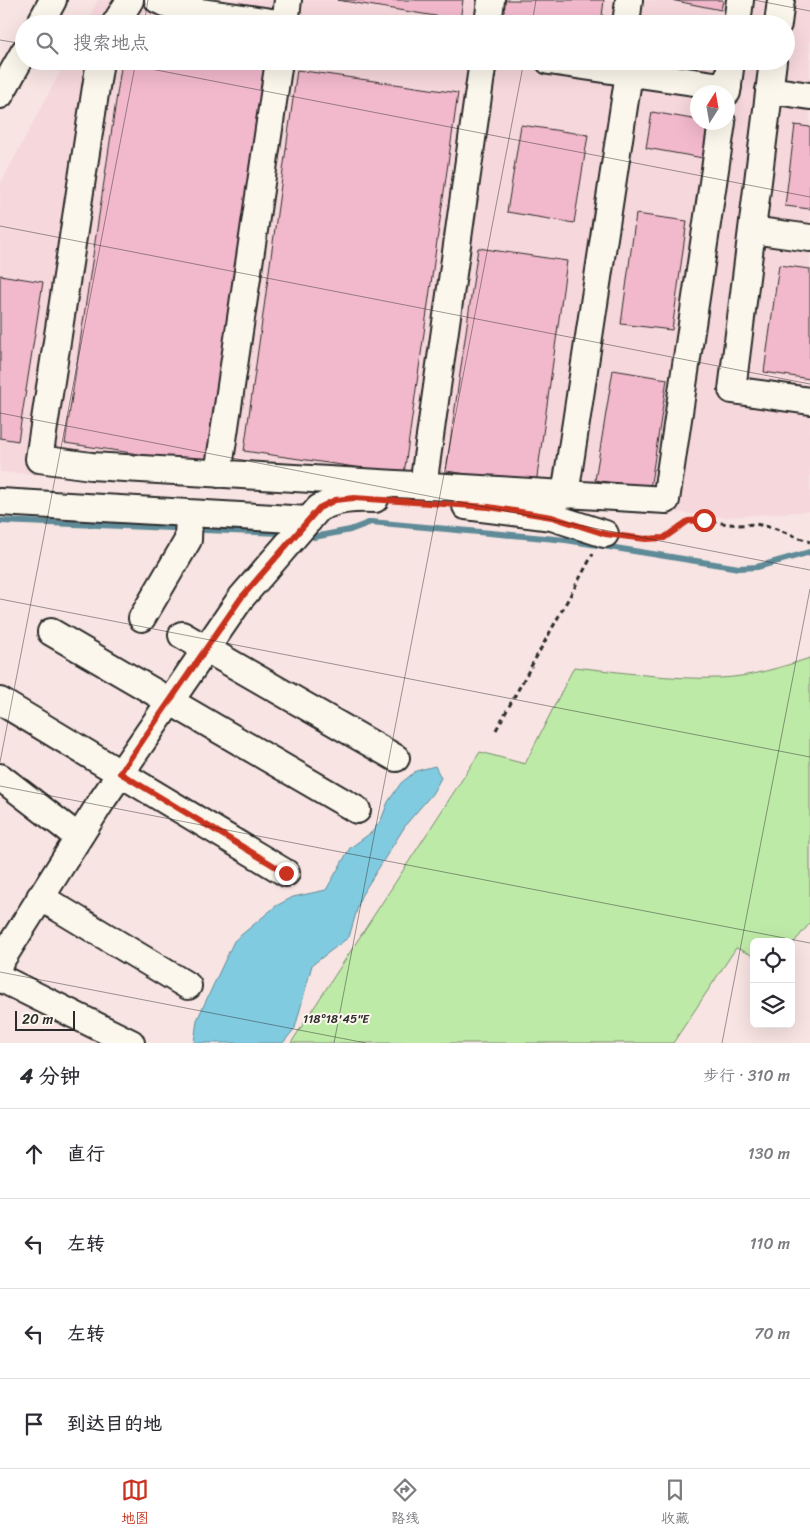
<!DOCTYPE html>
<html lang="zh">
<meta charset="utf-8">
<style>
body{margin:0;font-family:Sriracha,"LXGW WenKai TC",sans-serif;background:#f2f2f3;color:#2b2b33}
.controls{position:absolute;right:15px;bottom:15px;display:grid;overflow:hidden;border-radius:8px;box-shadow:0 5px 20px #0002}
.controls button{width:45px;height:45px;display:grid;place-items:center;padding:0;border:0;border-bottom:1px solid #e1e1e2;background:#fff;color:#2b2b33;font:25px sans-serif}
.compass{position:absolute;left:690px;top:85px;width:45px;height:45px;border-radius:50%;background:#fff;box-shadow:0 5px 20px #0002;rotate:11deg}
.scale{position:absolute;left:15px;bottom:12px;width:60px;box-sizing:border-box;padding-left:5px;border:2px solid #2b2b2b;border-top:0;font-size:14px;line-height:18px;white-space:nowrap;color:#2b2b2b;-webkit-text-stroke:4px #fbf7ec;paint-order:stroke}
.stop{position:absolute;width:15px;height:15px;margin:-11px;border:4px solid #c8321e;border-radius:50%;background:#fff}
.stop.end{background:#c8321e;border-color:#fff;box-shadow:0 1px 5px #0008}
.list{margin:0;padding:0;list-style:none}
h2{display:flex;justify-content:space-between;align-items:center;height:65px;margin:0;padding:0 20px;font-size:21px}
h2 small{font-size:16px;font-weight:400;color:#7c7c81}
.list li{display:grid;grid-template-columns:32px 1fr auto;gap:15px;align-items:center;box-sizing:border-box;height:90px;padding:0 20px;border-top:1px solid #e1e1e2}
.list b{display:block;font-size:19px;white-space:nowrap}
.list em{font-size:16px;font-style:normal;color:#7c7c81}
.icon{flex:none;width:28px;height:28px;fill:none;stroke:currentColor;stroke-width:2;stroke-linecap:round;stroke-linejoin:round}
.map{position:relative;flex:none;width:810px;height:1043px;overflow:hidden}
.search{position:absolute;background:#fff;box-shadow:0 5px 20px #0002;left:15px;right:15px;top:15px;height:55px;display:flex;align-items:center;gap:12px;box-sizing:border-box;padding:0 18px;border-radius:28px;color:#7c7c81;font-size:19px}
.sheet{height:425px;background:#fff}
nav{display:flex;justify-content:space-around;align-items:center;box-sizing:border-box;height:70px;border-top:1px solid #e1e1e2;background:#fff;font-size:14px;color:#7c7c81}
nav a{display:grid;justify-items:center;gap:2px}
nav .on{color:#c8321e}
.map>svg:first-child{display:block}
.built{fill:#f6d7db;fill-rule:evenodd}
.green{fill:#beeaa8;stroke:#748a6a}
.water{fill:#81cbe1;stroke:#5f8b98}
.lines{fill:none;stroke-linecap:round;stroke-linejoin:round}
.stream{stroke:#5f8b98;stroke-width:6}
.building{fill:#f2b9cc;stroke:#2b2b2b}
.minor-casing{stroke:#2b2b2b;stroke-width:30}
.path{stroke:#2b2b2b;stroke-width:3;stroke-dasharray:5 4;stroke-linecap:butt}
.minor{stroke:#fbf7ec;stroke-width:26}
.route{stroke:#c8321e;stroke-width:6}
.ticks{fill:none;stroke:#2b2b2b;stroke-width:1;stroke-opacity:0.45}
.ticks-label{font-size:12px;text-anchor:middle;fill:#2b2b2b;stroke:#fbf7ec;stroke-width:4;stroke-linejoin:round;paint-order:stroke}
</style>
<div class="map">
<svg width="810" height="1043" viewBox="0 0 810 1043">
<rect width="100%" height="100%" fill="#f8e4e2"/>
<filter id="ink" filterUnits="userSpaceOnUse"><feTurbulence type="fractalNoise" baseFrequency=".02" numOctaves="2"/><feDisplacementMap in="SourceGraphic" scale="10" xChannelSelector="R" yChannelSelector="G"/><feConvolveMatrix kernelMatrix="1 2 1 2 8 2 1 2 1" color-interpolation-filters="sRGB"/></filter>
<g filter="url(#ink)">
<path class="built" d="M98,0H810V511L726,517L673,512L0,472V185L66,61H786V24H86ZM698,92H728V122H698Z"/>
<path class="green" d="M810,658V923L791,946V942H754V956L736,948L673,1043H291L480,752L525,764L574,667C622,672 671,680 720,678C750,677 782,667 810,658Z"/>
<path class="water" d="M435,766L441,778L432,794L407,823L361,896L349,937L312,965L295,1028L283,1043H194L197,1020L234,941L276,906L293,897L326,890L350,848L372,832L381,820L388,802L401,783L416,771Z"/>
<g class="lines">
<path class="stream" d="M0,521L172,528
M205,530L283,533
M314,537L350,530L371,522L566,540L739,568L757,567L810,552"/>
</g>
<path class="building" d="M337,0H463L460,20Z
M503,0H604L601,24H500Z
M671,0H723L721,10Z
M122,61H238L265,65L206,464L65,443Z
M297,70L458,93L404,474L244,451Z
M652,112L698,120V122H709L703,158L646,148Z
M521,125L588,135L574,223L507,212Z
M795,125L810,127V209L785,206Z
M636,214L687,221L672,330L621,324Z
M478,248L567,261L536,484L446,471Z
M779,265L810,269V379L764,372Z
M0,275L43,282L18,441L0,438Z
M613,370L667,379L650,489L595,480Z"/>
<g class="lines">
<defs>
<path id="minor" d="M158,0L180,9L285,24L288,0
M40,24L53,0
M115,24L130,0
M488,24L491,0
M626,24L629,0
M737,24L740,0
M778,24L781,0
M100,61L39,459L91,466L666,500L722,122
M549,61L728,87
M773,61L732,390L810,401
M769,90L810,96
M727,92L731,61
M0,95L24,52
M752,230L810,238
M218,474L279,61
M423,486L483,61
M565,495L629,73
M0,502L309,520
M466,506L552,517L605,534
M142,618L188,540L189,513
M51,632L357,810
M182,635L396,758
M0,701L286,873
M0,777L78,837
M40,897L188,986
M0,962L103,799L241,598L319,508C338,499 354,498 375,499
M0,978L131,1043"/>
</defs>
<use href="#minor" class="minor-casing"/>
<path class="path" d="M627,537L663,538L688,521H703L738,525L755,524L774,528L810,542
M496,730L593,554"/>
<use href="#minor" class="minor"/>
</g>
</g>
<g class="lines" filter="url(#ink)">
<path class="route" d="M286,873L120,773L241,598L319,508L335,500L354,498L489,507L552,517L605,534L646,539L664,538L688,521L704,520"/>
</g>
<path class="ticks" d="M754,0L810,11M144,24L148,0M532,24L536,0M0,40L24,44M110,61L810,197M0,226L810,384M0,413L810,570M0,599L810,757M0,762L136,61M0,786L810,943M0,972L366,1043M334,1043L524,61M722,1043L810,589"/>
<g class="ticks-label">
<text x="336" y="1023">118°18'45"E</text>
</g>
</svg>
<div class="controls">
<button><svg class="icon" aria-label="locate" viewBox="0 0 24 24"><circle cx="12" cy="12" r="6"/><path d="M12 2v4M12 18v4M2 12h4M18 12h4"/></svg></button>
<button><svg class="icon" aria-label="layers" viewBox="0 0 24 24"><path d="M12 4l9 5-9 5-9-5zM3 14l9 5 9-5"/></svg></button>
</div>
<svg class="compass" viewBox="-18 -18 36 36"><path d="M0-13l5 13h-10z" fill="#e53935"/><path d="M0 13l5-13h-10z" fill="#7c7c81"/></svg>
<div class="scale">20 m</div>
<div class="stop" style="left:704px;top:520px"></div>
<div class="stop end" style="left:286px;top:873px"></div>
<div class="search"><svg class="icon" aria-label="search" viewBox="0 0 24 24"><circle cx="10" cy="10" r="6"/><path d="M15 15l6 6"/></svg>搜索地点</div>
</div>
<section class="sheet">
<h2>4 分钟<small>步行 · 310 m</small></h2>
<ul class="list">
<li><svg class="icon" aria-label="ahead" viewBox="0 0 24 24"><path d="M12 20V5M6 11l6-6 6 6"/></svg><div><b>直行</b></div><em>130 m</em></li>
<li><svg class="icon" aria-label="left" viewBox="0 0 24 24"><path d="M17 20v-9H6M10 6l-5 5 5 5"/></svg><div><b>左转</b></div><em>110 m</em></li>
<li><svg class="icon" aria-label="left" viewBox="0 0 24 24"><path d="M17 20v-9H6M10 6l-5 5 5 5"/></svg><div><b>左转</b></div><em>70 m</em></li>
<li><svg class="icon" aria-label="arrive" viewBox="0 0 24 24"><path d="M6 21V4h12l-3 4 3 4H6"/></svg><div><b>到达目的地</b></div></li>
</ul>
</section>
<nav>
<a class="on"><svg class="icon" aria-label="map" viewBox="0 0 24 24"><path d="M3 6l6-2 6 2 6-2v14l-6 2-6-2-6 2zM9 4v14M15 6v14"/></svg>地图</a>
<a><svg class="icon" aria-label="directions" viewBox="0 0 24 24"><path d="M12 3l9 9-9 9-9-9zM9 14v-3h6M13 9l2 2-2 2"/></svg>路线</a>
<a><svg class="icon" aria-label="saved" viewBox="0 0 24 24"><path d="M7 4h10v16l-5-4-5 4z"/></svg>收藏</a>
</nav>
